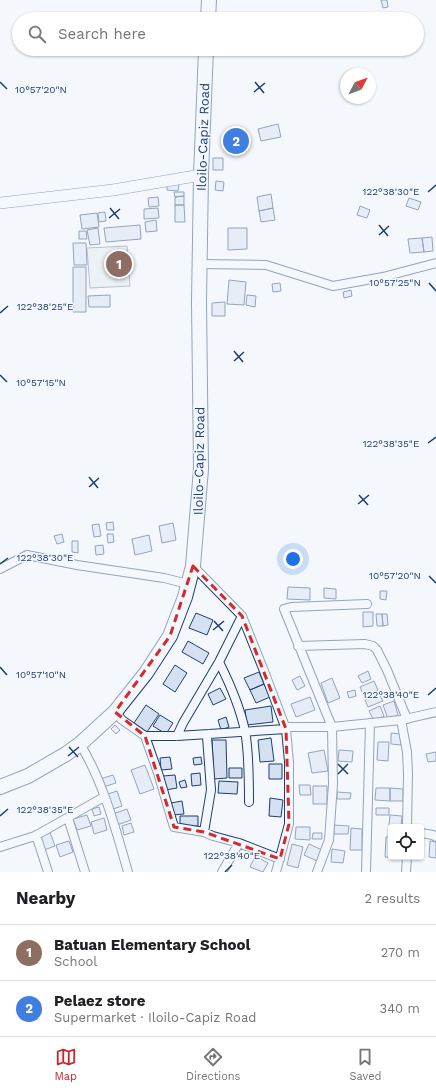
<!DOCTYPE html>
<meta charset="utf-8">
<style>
body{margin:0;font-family:"Work Sans",sans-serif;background:#f6f6f6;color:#202124}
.controls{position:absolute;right:12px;bottom:12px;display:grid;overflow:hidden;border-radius:4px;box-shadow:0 1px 3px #0004}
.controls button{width:36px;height:36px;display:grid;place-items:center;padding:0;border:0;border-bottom:1px solid #e0e0e0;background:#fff;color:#202124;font:20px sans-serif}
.compass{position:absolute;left:340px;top:68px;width:36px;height:36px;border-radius:50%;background:#fff;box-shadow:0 1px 3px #0004;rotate:49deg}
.you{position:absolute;left:293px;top:559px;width:14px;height:14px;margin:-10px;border:3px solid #fff;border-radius:50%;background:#1a73e8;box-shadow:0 0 0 6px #1a73e833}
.badge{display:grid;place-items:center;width:26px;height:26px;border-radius:50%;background:#c62828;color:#fff;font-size:13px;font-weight:700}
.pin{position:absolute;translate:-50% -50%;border:2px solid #fff;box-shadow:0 1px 4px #0006}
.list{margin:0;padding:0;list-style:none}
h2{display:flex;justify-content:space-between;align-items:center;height:52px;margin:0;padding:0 16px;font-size:17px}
h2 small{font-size:13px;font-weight:400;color:#757577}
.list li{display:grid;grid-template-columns:26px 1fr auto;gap:12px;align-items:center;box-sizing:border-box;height:56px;padding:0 16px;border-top:1px solid #e0e0e0}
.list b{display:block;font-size:15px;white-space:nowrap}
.list p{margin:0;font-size:13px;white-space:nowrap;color:#757577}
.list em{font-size:13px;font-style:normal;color:#757577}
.icon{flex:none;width:22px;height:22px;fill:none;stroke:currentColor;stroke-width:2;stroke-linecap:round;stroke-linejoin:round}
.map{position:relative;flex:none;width:436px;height:872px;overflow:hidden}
.search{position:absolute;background:#fff;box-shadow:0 1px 3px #0004;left:12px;right:12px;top:12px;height:44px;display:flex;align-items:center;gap:10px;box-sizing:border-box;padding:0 14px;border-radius:22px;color:#757577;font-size:15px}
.sheet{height:164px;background:#fff}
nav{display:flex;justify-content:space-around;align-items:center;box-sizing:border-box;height:56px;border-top:1px solid #e0e0e0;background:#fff;font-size:11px;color:#757577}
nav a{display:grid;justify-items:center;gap:2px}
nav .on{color:#c62828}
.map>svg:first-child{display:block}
.green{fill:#e3e9f0;stroke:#687fa3}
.building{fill:#d5e0f0;stroke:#1d3f73}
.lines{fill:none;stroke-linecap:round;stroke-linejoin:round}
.street-casing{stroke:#1d3f73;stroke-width:10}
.secondary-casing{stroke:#1d3f73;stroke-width:12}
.highway-casing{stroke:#1d3f73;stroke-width:16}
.street{stroke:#f4f7fb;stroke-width:8}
.secondary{stroke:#f4f7fb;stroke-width:11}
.highway{stroke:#f4f7fb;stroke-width:14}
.marked{fill:none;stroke:#d62828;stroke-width:3;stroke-dasharray:8 5;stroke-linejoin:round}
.ticks{fill:none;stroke:#1d3f73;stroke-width:1.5}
.labels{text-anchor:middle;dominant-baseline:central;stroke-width:3;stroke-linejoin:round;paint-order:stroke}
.street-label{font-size:13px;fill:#1d3f73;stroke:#f4f7fb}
.ticks-label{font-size:10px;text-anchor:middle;fill:#1d3f73;stroke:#f4f7fb;stroke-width:3;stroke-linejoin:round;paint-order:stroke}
</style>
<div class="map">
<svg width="436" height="872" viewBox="0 0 436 872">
<rect width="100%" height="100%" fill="#f4f7fb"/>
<path class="green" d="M127,246L130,286L90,288L87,248Z"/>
<path class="building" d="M381,0H387L388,7L383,8Z
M278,124L281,137L261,141L258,129Z
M230,135H239V145H230Z
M213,158H223V170H213Z
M216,181L224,182L223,191L215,190Z
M167,184H179L178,191L167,190Z
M174,192H184V196L175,197Z
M271,194L273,208L259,211L257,197Z
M184,196V205H175V197Z
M158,197L159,206L149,207L148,198Z
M409,198L421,202L418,210L406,206Z
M175,205H184L185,222H175Z
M360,206L370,210L367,218L357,215Z
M158,208L159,218L144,219V209Z
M273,208L275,220L261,222L259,211Z
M105,212L106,221L99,222L98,213Z
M97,213L99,227L82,229L80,215Z
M156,220L157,231L146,232L145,222Z
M140,225L141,239L106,242L104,228Z
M98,228L100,244L90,245L87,230Z
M228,228H247V249L228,250Z
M79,231H86L87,239H79Z
M432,237L433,251L424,252L422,238Z
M422,238L424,252L410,253L408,239Z
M73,243H86L87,265H74Z
M73,267H86V312H73Z
M229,280L246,282L244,305L227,304Z
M280,283L281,291L273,292L272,284Z
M351,290L352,296L344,298L343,292Z
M110,295V307H89L88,296Z
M247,295L256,296L255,307L246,305Z
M225,302V316H212V303Z
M113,522L114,530H107L106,523Z
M173,523L176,540L162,543L159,526Z
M99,524L101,536L94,537L92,525Z
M62,534L64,542L57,544L54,536Z
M107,534H113L114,542L108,543Z
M149,535L152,551L135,555L132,539Z
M72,541H78V553L72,552Z
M103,545L104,554L96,555L95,546Z
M288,587L310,588V600L287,599Z
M324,588L336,589V599L324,598Z
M380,591H387L386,600L380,599Z
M363,612H373V626L363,627Z
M196,613L213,620L207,635L189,628Z
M376,614H382L383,626H377Z
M382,614H387L388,625L383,626Z
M188,641L209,653L203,664L182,652Z
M175,665L187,673L175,692L163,684Z
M368,671L371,679L362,683L358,676Z
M259,672L264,684L250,690L244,678Z
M300,676L305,686L297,690L292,680Z
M332,678L340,698L328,703L321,683Z
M374,681L378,690L364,696L360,687Z
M264,684L270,697L256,703L250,690Z
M220,688L226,699L213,705L208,694Z
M355,690L356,696L349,698L347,692Z
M379,694L383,701L368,707L365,700Z
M310,697L315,710L296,717L291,704Z
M394,701L398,715L388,719L383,705Z
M146,705L159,714L147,732L134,723Z
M271,706L273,722L247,725L245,710Z
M380,706L384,716L374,721L369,711Z
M160,715L173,723L166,734L153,726Z
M226,717L229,727L221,730L218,720Z
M115,725L120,730L116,734L111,729Z
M391,733L401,734V745L391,744Z
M271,738L274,761L260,762L258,740Z
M212,740H226L227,778L214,779Z
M378,742H389L388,761L377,760Z
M324,750L328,771L312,773L308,753Z
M339,750L353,751L352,762L338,761Z
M436,752V761L428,762L426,754Z
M170,757L172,769L161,770L160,758Z
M201,757L202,764L194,765L193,758Z
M269,764H282V779H269Z
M145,765L154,789L140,794L131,770Z
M229,768H242V778H229Z
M200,773L201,785L192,786L191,774Z
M113,775L116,783L103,787L100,779Z
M175,775L177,788L165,790L163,776Z
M185,780L187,787L181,788L179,782Z
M219,781L238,782L237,794L218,793Z
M299,785H310L311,795H300Z
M313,786H327V804H313Z
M376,788H390V801L375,800Z
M390,788L403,789V801H390Z
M117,791L122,806L113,809L108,794Z
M337,792L351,793L350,799H337Z
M270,798L283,800L281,817L269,816Z
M182,801L184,814L173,815L171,803Z
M99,807L101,814L94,816L92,809Z
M376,808H389V815H376Z
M127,809L131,820L117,825L113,814Z
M87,815L91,826L77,830L73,819Z
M390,815L402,816L401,826L389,825Z
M180,816H198V826L180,827Z
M104,818L107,830L94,834L91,822Z
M131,823L134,832L124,835L122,826Z
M334,825L349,826L348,834H334Z
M296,827H310V840L295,839Z
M351,828L362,829V850H350Z
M50,832L55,846L44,850L39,837Z
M313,833H322V839H312Z
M386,837H391V857H400L399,858L385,857Z
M69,841L73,852L60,857L56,845Z
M430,841L436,842V858L429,857Z
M292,844L303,847L298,868L287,865Z
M309,844L322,850L317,861L304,855Z
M332,849L345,851L343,863L331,862Z
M255,856L268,863L263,872L250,867Z"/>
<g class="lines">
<defs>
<path id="street" d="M200,264L266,265L333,286L383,277L436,263
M193,566L242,616L264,671L286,729L289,762V824L276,872
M0,569L27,555L77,565L164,578L188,584
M298,646L365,644L373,646L377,650L387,670L407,719
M219,662C230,684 240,707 245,731C249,752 249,780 249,802
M115,712L122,720L145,736H177L286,729L289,727H332L401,720L436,712
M401,720L407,752L408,774L407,827
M145,736L158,773L174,827L204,832L213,836L239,843L280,859
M177,736L183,723L219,662L242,616
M80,744C103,781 116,830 128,872
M68,818L85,872
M204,832L211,790L207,737L209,734
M421,833L433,835L436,837
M36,835L48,872
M0,847L35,836L104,797
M222,872L239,843
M317,872L329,840L333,784L332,727L284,609L291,607L367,604
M366,872L370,723
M406,872L407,857"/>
<path id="secondary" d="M0,203L113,190L201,175"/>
<path id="highway" d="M208,19L209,0
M0,787L28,776L66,754L80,744L115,712L146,673L170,636L185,597L193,566L201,469L199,302L201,175L206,49"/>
</defs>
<use href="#street" class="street-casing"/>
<use href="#secondary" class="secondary-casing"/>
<use href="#highway" class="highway-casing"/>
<use href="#street" class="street"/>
<use href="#secondary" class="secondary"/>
<use href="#highway" class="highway"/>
</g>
<path d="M0 0H436V872H0ZM193,566L242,616L286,729L289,824L280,859L204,832L174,827L145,736L115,712L170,636Z" fill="#f4f7fb" fill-opacity=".55" fill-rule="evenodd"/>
<path class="marked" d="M193,566L242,616L286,729L289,824L280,859L204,832L174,827L145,736L115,712L170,636Z"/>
<path class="ticks" d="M0,82L7,89M255,82L264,93M254,92L265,83M428,192L436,185M110,208L119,219M109,218L120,209M379,225L388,236M379,235L389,226M429,283L436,291M0,313L8,306M234,351L243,362M234,361L244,352M0,375L7,382M428,443L436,437M89,477L98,488M89,487L99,478M359,495L368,505M358,504L369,495M0,564L8,558M429,576L436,583M214,621L223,631M213,630L224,621M0,667L7,675M428,695L436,688M69,747L78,757M68,756L79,747M338,764L348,774M338,774L348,764M0,816L8,809M225,872L232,865"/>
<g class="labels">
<g class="street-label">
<text transform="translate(203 137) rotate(-88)">Iloilo-Capiz Road</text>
<text transform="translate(199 461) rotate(-89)">Iloilo-Capiz Road</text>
</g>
</g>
<g class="ticks-label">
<text x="41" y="93">10°57'20"N</text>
<text x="391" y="195">122°38'30"E</text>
<text x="395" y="286">10°57'25"N</text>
<text x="45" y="310">122°38'25"E</text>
<text x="41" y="386">10°57'15"N</text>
<text x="391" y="447">122°38'35"E</text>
<text x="45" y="561">122°38'30"E</text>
<text x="395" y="579">10°57'20"N</text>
<text x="41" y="678">10°57'10"N</text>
<text x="391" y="698">122°38'40"E</text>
<text x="45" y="813">122°38'35"E</text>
<text x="232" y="859">122°38'40"E</text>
</g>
</svg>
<div class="controls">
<button><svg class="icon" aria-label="locate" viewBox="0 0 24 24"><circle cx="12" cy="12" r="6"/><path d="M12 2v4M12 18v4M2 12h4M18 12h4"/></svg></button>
</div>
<svg class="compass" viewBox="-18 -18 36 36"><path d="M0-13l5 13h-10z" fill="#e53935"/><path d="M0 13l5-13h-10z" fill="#757577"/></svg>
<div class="you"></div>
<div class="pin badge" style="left:119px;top:264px;background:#8d6e63">1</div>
<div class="pin badge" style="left:236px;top:141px;background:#3f7fe0">2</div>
<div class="search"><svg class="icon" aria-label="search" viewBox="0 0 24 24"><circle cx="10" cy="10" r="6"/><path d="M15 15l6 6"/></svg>Search here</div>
</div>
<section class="sheet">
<h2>Nearby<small>2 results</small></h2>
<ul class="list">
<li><span class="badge" style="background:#8d6e63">1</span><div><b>Batuan Elementary School</b><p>School</p></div><em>270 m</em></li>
<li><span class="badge" style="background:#3f7fe0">2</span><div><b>Pelaez store</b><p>Supermarket · Iloilo-Capiz Road</p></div><em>340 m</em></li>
</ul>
</section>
<nav>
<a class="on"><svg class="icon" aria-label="map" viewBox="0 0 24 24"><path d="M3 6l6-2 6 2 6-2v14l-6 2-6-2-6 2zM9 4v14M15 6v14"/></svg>Map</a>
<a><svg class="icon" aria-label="directions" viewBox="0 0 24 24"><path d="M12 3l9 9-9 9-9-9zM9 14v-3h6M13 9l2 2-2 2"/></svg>Directions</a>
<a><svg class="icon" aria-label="saved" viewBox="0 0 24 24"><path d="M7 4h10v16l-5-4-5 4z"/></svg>Saved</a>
</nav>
